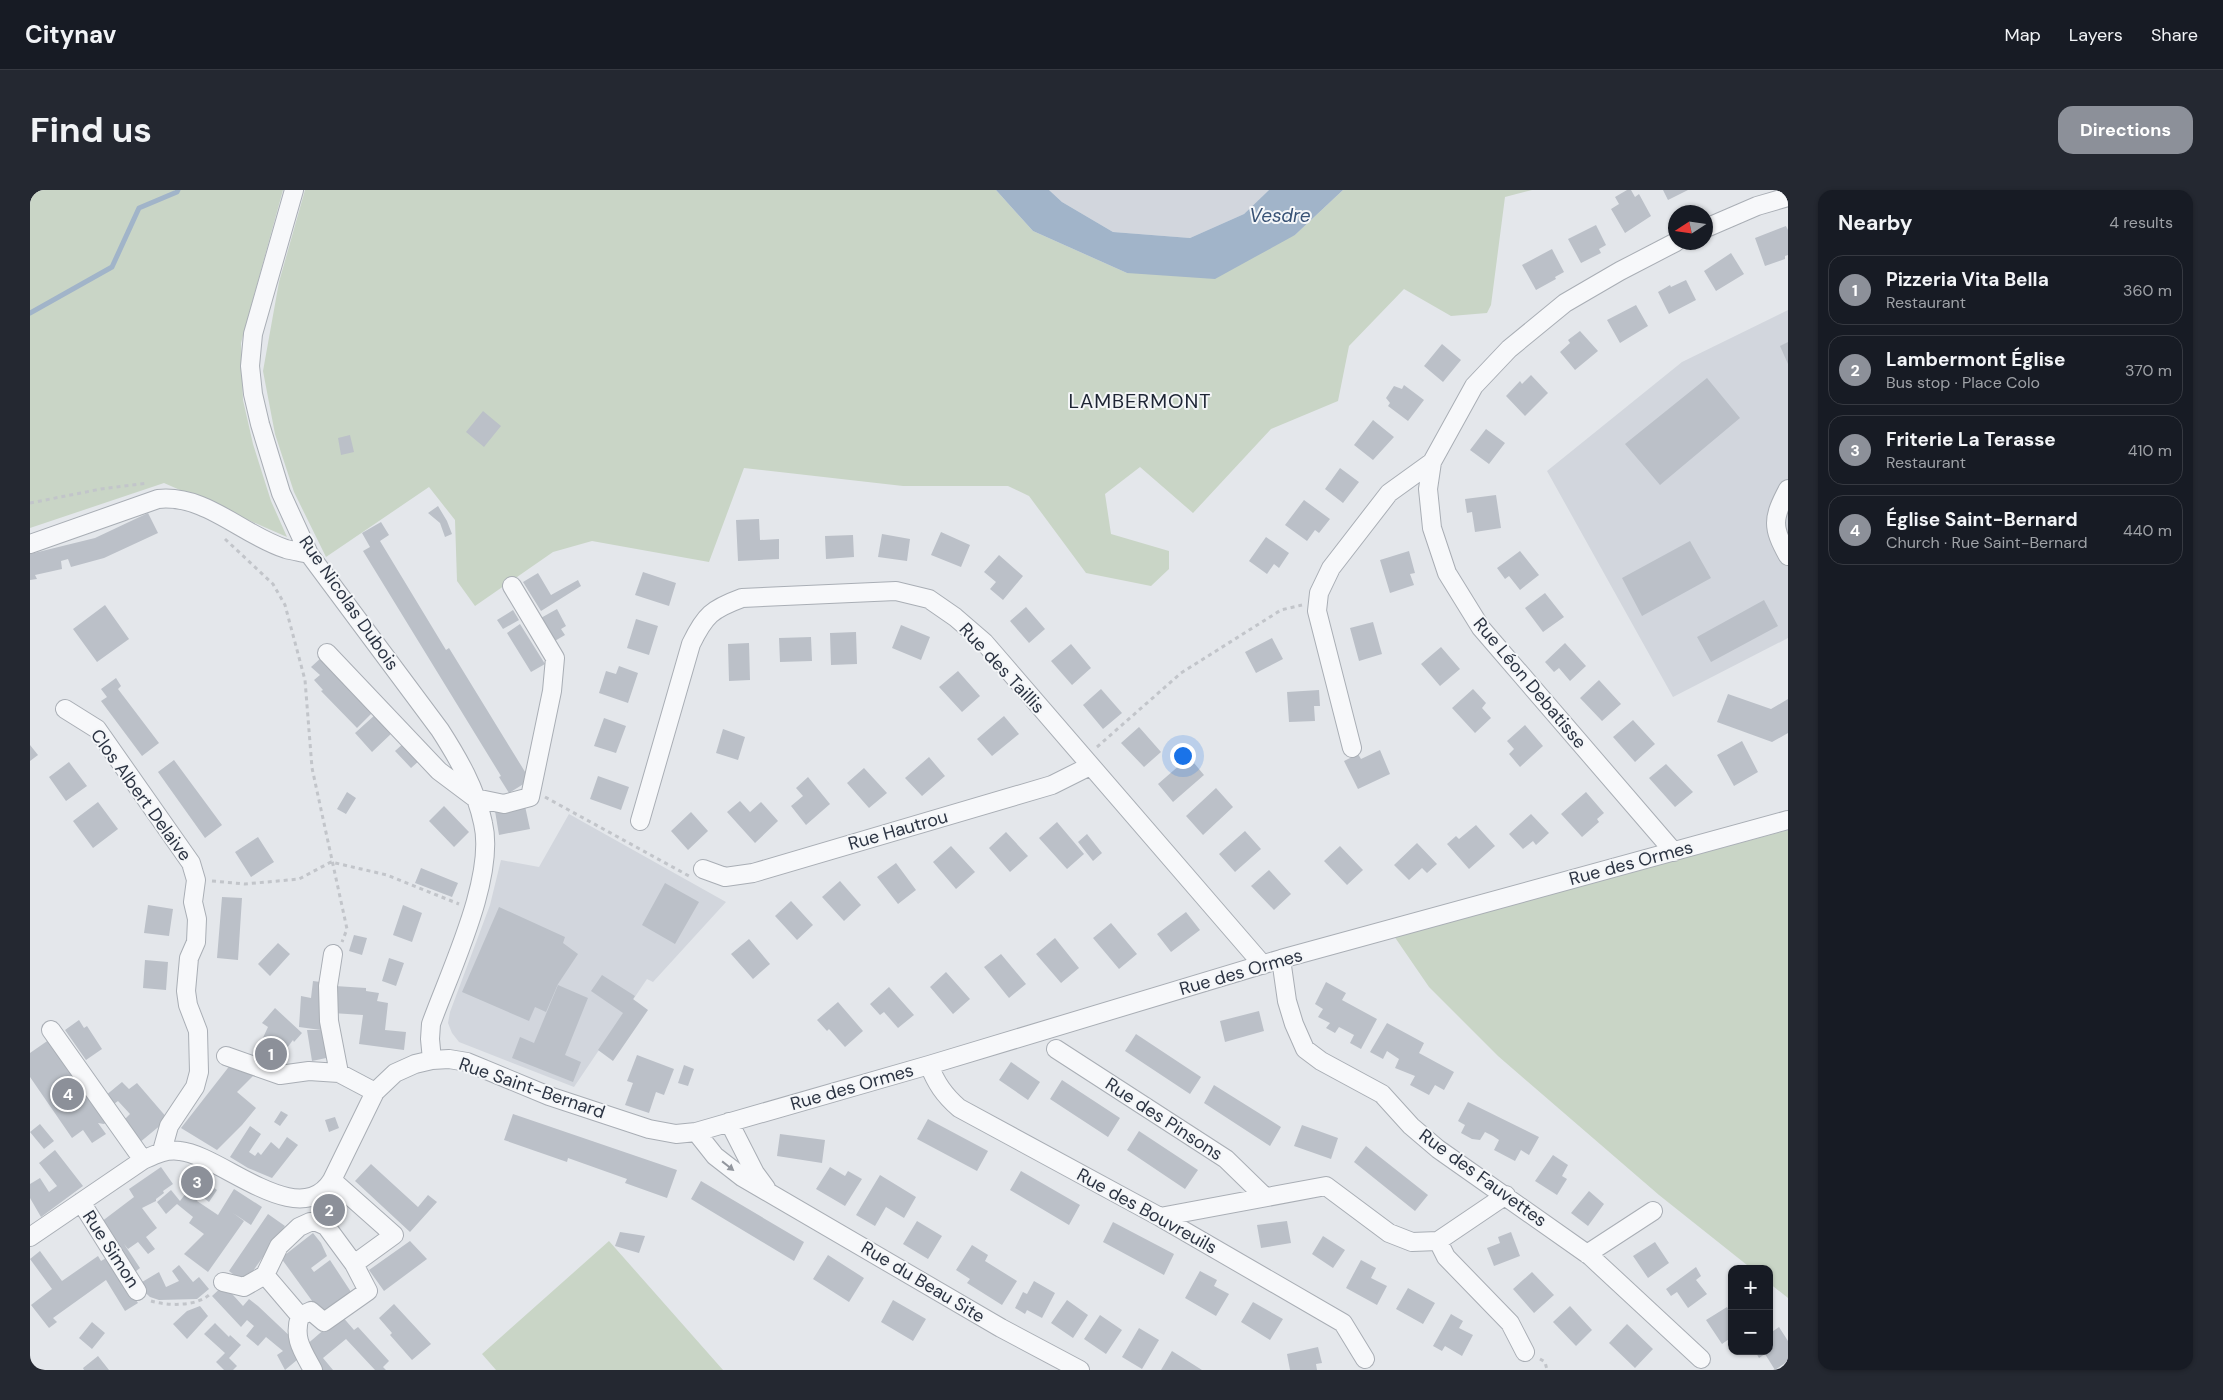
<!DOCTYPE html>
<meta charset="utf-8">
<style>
body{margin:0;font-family:"DM Sans",sans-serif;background:#242831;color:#f1f3f6}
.controls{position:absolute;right:15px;bottom:15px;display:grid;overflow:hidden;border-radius:10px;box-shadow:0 1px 4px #0004}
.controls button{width:45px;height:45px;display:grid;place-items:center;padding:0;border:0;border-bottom:1px solid #363941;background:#171b24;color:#f1f3f6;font:25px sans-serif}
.compass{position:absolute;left:1638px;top:15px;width:45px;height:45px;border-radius:50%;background:#171b24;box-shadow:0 1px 4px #0004;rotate:258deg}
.you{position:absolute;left:1152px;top:565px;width:18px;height:18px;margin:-12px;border:4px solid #fff;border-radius:50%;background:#1a73e8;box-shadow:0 0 0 8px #1a73e833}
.badge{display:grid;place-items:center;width:32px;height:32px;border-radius:50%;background:#8c9099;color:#fff;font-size:16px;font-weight:700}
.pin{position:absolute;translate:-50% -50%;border:2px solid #fff;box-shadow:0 1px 5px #0006}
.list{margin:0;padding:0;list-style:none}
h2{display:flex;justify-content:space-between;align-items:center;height:65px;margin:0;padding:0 20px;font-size:21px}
h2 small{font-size:16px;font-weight:400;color:#9ea1a6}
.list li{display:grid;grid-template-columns:32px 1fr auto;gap:15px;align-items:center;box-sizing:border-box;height:70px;margin:0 10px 10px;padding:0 10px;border:1px solid #363941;border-radius:15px}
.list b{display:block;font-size:19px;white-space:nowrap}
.list p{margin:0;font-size:16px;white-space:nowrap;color:#9ea1a6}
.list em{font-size:16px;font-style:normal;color:#9ea1a6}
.map{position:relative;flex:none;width:1758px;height:1180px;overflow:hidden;border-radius:15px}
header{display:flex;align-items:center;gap:30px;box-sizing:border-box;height:70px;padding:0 25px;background:#171b24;border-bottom:1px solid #363941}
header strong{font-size:24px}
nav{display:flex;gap:28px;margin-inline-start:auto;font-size:18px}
.intro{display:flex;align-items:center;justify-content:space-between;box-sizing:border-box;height:120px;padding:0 30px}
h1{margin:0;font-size:35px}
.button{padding:12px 22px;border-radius:15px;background:#8c9099;color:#fff;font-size:18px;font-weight:700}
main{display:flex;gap:30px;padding:0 30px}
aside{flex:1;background:#171b24;border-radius:15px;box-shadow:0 1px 4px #0004}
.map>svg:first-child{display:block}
.built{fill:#d2d6dd}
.green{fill:#c9d5c6}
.water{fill:#a1b4c9}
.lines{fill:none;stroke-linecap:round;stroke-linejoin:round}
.stream{stroke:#a1b4c9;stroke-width:5}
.building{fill:#bbc0c8}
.minor-casing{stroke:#a9aeb5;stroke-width:20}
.path{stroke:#c2c5ca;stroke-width:3;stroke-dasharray:4 4;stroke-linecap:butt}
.minor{stroke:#f7f8fa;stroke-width:18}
.oneway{fill:#92969e}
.labels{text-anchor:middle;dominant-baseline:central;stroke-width:4;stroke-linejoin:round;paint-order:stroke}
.street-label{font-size:18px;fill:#2c3443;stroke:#f4f6f8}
.water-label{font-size:19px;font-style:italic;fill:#385275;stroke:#f4f6f8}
.quarter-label{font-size:20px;letter-spacing:1px;fill:#1e2534;stroke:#f4f6f8}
</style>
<header>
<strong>Citynav</strong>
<nav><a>Map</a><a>Layers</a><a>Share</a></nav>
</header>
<div class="intro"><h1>Find us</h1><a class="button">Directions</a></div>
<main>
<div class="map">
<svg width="1758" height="1180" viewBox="0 0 1758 1180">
<rect width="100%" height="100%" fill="#e4e7eb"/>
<path class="built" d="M1019,0H1239L1214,24L1160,48L1083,42L1032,12Z
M1758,120V448L1643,507L1517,281L1652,172Z
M539,624L696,712L623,792L617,789L544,897L429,852L422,843L418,833L420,822L460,715L471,670L509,677Z"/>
<path class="green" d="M0,0H253L211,153L213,210L223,254L241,311L257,347L134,293L0,338Z
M275,0H966L1003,41L1097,83L1265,45L1313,0H1502L1475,7L1461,115L1457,123L1421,126L1374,99L1319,156L1308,211L1241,239L1163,323L1110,277L1075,304L1081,344L1139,361V379L1121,396L1056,383L999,306L978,296H873L714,278L679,372L562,351L523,362L445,416L427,391L425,330L399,297L296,367L264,302L245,244L233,181L249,92Z
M1758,640V1108L1739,1093V1079H1722L1629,1005L1468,866L1399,797L1364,746Z
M579,1051L693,1180H466L452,1164Z"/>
<path class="water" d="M966,0H1019L1032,12L1083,42L1160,48L1214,24L1239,0H1313L1265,45L1185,89L1097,83L1003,41Z"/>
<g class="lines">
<path class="stream" d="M0,123L82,77L109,18L147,2L148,0"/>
</g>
<path class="building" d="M1597,0H1601L1605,7L1609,4L1621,26L1595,43L1581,19L1589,14L1585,7Z
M1633,0H1658L1638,10Z
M1566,35L1576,55L1569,59L1571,63L1551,73L1538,49Z
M1756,36L1758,40V65L1755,66V69L1735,76L1725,48Z
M1522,59L1534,82L1525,87L1526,89L1506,100L1492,75Z
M1701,63L1714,84L1686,101L1674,81Z
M1656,90L1666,110L1639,124L1628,102L1640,95L1641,97Z
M1606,115L1618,136L1590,153L1577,130Z
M1550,141L1568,161L1545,180L1530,162L1540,153L1538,150Z
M1758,152V174L1750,156Z
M1412,154L1431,170L1413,192L1394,176Z
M1501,185L1518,203L1495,226L1476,206L1490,191L1492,194Z
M1677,188L1710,228L1630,295L1595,254Z
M1374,195L1394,210L1378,231L1358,216L1360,213L1356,208L1364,196L1372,199Z
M453,221L471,236L454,257L436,242Z
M1343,230L1364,247L1343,270L1324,255Z
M1456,239L1475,253L1459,274L1440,260Z
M320,245L324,262L311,265L308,248Z
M1310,278L1329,292L1313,313L1295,299Z
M1466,305L1471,338L1445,342L1442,322L1437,323L1435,309Z
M1274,310L1300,329L1289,343L1285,340L1277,351L1255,335Z
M408,316L417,331L422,344L415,347L410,333L398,323Z
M118,323L128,343L74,368L41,377L38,369L31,371L32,379L5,385L7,389L0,390V364L65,348Z
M729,329L730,350L749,349V369L708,371L706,330Z
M351,332L359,345L350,351L416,460L419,458L500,590L479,603L469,587L471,586L333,361L340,357L332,343Z
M911,342L940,355L931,377L901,365Z
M852,344L880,349L877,371L848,367Z
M823,345L824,367L796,369L795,346Z
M1236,347L1259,363L1249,378L1244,374L1237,384L1219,371Z
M1660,351L1681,388L1612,426L1592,388Z
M1379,361L1385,383L1380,384L1384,395L1360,403L1350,370Z
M1490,361L1509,385L1490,400L1479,386L1475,389L1467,378Z
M969,365L993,386L973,410L960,399L966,392L954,382Z
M613,382L646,393L639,416L605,405Z
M508,383L521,405L548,390L551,396L511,421L493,392Z
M1515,403L1534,427L1513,442L1495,418Z
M1734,410L1748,436L1681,472L1667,447Z
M75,415L99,449L67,472L43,439Z
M996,417L1015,439L999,453L980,431Z
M527,419L536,436L531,439L535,445L523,452L509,429Z
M483,420L489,430L473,439L467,430Z
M606,429L628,436L619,465L597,458Z
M1343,432L1352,464L1329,471L1320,438Z
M490,434L515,474L501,482L477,443Z
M871,435L900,447L891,470L862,458Z
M826,442L827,474L801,475L800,443Z
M781,447L782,471L750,472L749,448Z
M1242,448L1253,469L1226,483L1215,462Z
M719,453L720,490L699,491L698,454Z
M1535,453L1556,476L1540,491L1529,478L1524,482L1515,472Z
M1041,454L1061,478L1042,495L1021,471Z
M1411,457L1430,479L1410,496L1391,474Z
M292,467L344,521L327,538L291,501L293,500L284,490L290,485L281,477Z
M589,476L608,483L598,513L569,503L576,481L586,484Z
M928,481L950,506L932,522L909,497Z
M86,488L91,496L88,499L129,553L112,566L71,511L77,507L71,499Z
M1569,490L1591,514L1572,531L1550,508Z
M1071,499L1092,523L1073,539L1053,515Z
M1443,499L1456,513L1452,518L1461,528L1445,543L1422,518Z
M1289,500L1290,516H1284L1285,531L1259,532L1257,502Z
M1698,504L1741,519L1758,509V543L1742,552L1687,532Z
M346,524L363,542L342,562L325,543Z
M974,526L989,544L962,566L947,549Z
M574,528L596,536L586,563L564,556Z
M1603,530L1625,554L1605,572L1583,547Z
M1495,535L1513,556L1490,577L1479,564L1484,559L1477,551Z
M1109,537L1131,562L1114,577L1091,553Z
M693,539L715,547L708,570L686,563Z
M1712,551L1728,582L1704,596L1687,565Z
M374,553L390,570L381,578L365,561Z
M0,555L8,565L0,571Z
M1350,560L1360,584L1328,599L1314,571L1328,564L1331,569Z
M899,567L915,586L892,606L875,588Z
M1159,567L1174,585L1143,612L1128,594Z
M144,570L192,635L175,648L128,582Z
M39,572L57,596L36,611L19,587Z
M1636,574L1663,602L1645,617L1619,588Z
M834,578L857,603L839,618L817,593Z
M568,586L599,597L591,620L560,609Z
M778,587L800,614L776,635L761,616L773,606L766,598Z
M1186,598L1203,617L1173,645L1156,626Z
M317,602L326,608L316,624L307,619Z
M1556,602L1574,623L1567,629L1569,632L1552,647L1531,624Z
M710,611L720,622L731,612L748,631L725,653L697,622Z
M68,612L88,639L63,658L43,631Z
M414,616L439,642L424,657L399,631Z
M495,616L500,639L469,645L465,621Z
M661,622L678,641L658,660L641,641Z
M1501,624L1519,643L1506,655L1503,651L1493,659L1479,644Z
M1027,632L1054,664L1037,679L1009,648Z
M1446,635L1465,656L1439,679L1417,654L1426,646L1429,649Z
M1215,641L1231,659L1205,682L1189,664Z
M976,642L998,666L980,682L959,658Z
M1057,644L1072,663L1063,671L1048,652Z
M228,647L244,672L221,687L205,662Z
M1387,653L1407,674L1397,683L1392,678L1379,690L1364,675Z
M921,656L945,682L926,699L903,672Z
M1310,656L1333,680L1317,695L1294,671Z
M866,673L886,700L868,714L847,687Z
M391,678L428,693L422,707L385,693Z
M1239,680L1261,704L1244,720L1221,696Z
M810,691L831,715L814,731L792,707Z
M635,693L669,712L645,754L612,735Z
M192,707L212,708L208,770L187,768Z
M761,711L783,735L767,750L745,726Z
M118,715L143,719L139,746L114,743Z
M373,715L392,723L382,752L363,745Z
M469,717L535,747L533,753L548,764L528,794L516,822L505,817L499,831L432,802Z
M1156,722L1170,740L1141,762L1127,744Z
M1081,733L1107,764L1089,779L1063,748Z
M324,745L337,748L332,765L319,761Z
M1025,748L1049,778L1031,793L1006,764Z
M719,749L740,774L723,789L701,764Z
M248,753L260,764L240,786L228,774Z
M971,764L996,794L979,808L954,777Z
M359,768L374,773L366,796L352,791Z
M115,770L138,772L136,800L113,798Z
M916,782L940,809L923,824L900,797Z
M572,785L605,806L603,809L618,820L583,871L568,860L593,823L561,801Z
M283,791L298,793L301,867L282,871L277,840H291L269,837L271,806L281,808Z
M1296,792L1316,803L1312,810L1347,829L1331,859L1320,853L1324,845L1309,837L1305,843L1296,838L1300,833L1288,827L1293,819L1285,814Z
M528,795L558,808L535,865L551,872L543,892L482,868L490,847L504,853Z
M305,796L336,798V801L349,803L347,811L358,813L355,840L376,842L374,860L329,854L333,825L302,823Z
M859,797L884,825L868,838L854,822L850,825L840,814Z
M808,812L833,841L815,857L799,839L797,841L787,830Z
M245,818L272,843L264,852L263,850L257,858L247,879L223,869L238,837L232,833Z
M1229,821L1234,841L1195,852L1190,831Z
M49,830L54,838L57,836L72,859L56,870L35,840Z
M1357,833L1394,853L1389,863L1424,882L1414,900L1405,895L1399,905L1380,895L1385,886L1365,878L1369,869L1357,861L1353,869L1340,862Z
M1106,844L1171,887L1160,904L1095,861Z
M23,847L78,931L74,934L68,933L76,944L62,953L53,940L42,948L0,887V863Z
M607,865L644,879L634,905L626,902L619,923L595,915L603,893L597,891Z
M981,872L1010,892L998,910L969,890Z
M201,874L225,884L207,902L226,918L212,935L187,960L151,938Z
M654,875L664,879L658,896L648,893Z
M1032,890L1090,928L1078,947L1020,909Z
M92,892L99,899L107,893L138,929L109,953L92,932L100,924L88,911L81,916L75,906Z
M1184,895L1251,937L1240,956L1174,913Z
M1438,912L1509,947L1499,965L1491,960L1485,971L1464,960L1469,950L1463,946L1455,942L1450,950L1442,949L1431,943L1435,935L1428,931Z
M251,921L258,925L250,936L244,932Z
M483,924L647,980L637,1008L595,993L597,989L538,968L537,972L474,950Z
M305,927L309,938L299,942L295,930Z
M898,929L958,961L947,981L887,949Z
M10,934L24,951L14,959L0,942Z
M1272,935L1308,948L1301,969L1264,956Z
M220,936L231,944L219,962L225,966L228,962L231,965L241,952L249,959L257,947L268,955L242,988L218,978L200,967Z
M1109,941L1168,980L1155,999L1097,960Z
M750,944L795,950L792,973L747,966Z
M1336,956L1398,1005L1385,1021L1324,972Z
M25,960L53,996L11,1027L0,1008V994L10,988L19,1002L27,996L9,973Z
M1523,965L1538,975L1532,986L1537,989L1527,1005L1505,991Z
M341,974L388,1017L398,1005L407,1012L380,1042L325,991Z
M131,977L143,994L133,1001L134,1003L126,1009V1011L112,1018L127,1038L116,1047L125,1059L118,1064L108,1052L98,1059L94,1054L110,1078L101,1085L71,1032L104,1007L99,999Z
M800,977L815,986L818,981L832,989L815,1016L786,999Z
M991,981L1050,1015L1039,1035L980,1000Z
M161,982L187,1000L179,1012L170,1005L167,1011L188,1025L204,999L232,1017L221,1035L203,1023L214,1031L178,1082L154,1064L174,1044L159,1033L163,1027L147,1014L136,1024L127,1012L141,1000L150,1011L156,1003L150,998Z
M850,985L886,1007L874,1028L856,1017L845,1036L826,1025Z
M671,991L774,1052L764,1071L661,1009Z
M1559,1001L1574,1014L1558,1036L1541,1023Z
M238,1024L255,1036L223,1081L225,1082L216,1094L199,1081Z
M887,1031L912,1046L898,1069L873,1054Z
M1257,1031L1261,1053L1231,1058L1227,1035Z
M1083,1032L1144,1064L1134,1085L1073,1052Z
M590,1042L615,1046L609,1063L585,1056Z
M1481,1042L1490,1066L1464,1076L1457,1058L1470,1053L1468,1047Z
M283,1043L291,1053L297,1066L281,1078L284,1082L300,1070L323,1105L293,1126L251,1068Z
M1293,1046L1315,1060L1303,1078L1282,1064Z
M380,1051L397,1069L354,1101L339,1080Z
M1625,1052L1639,1073L1618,1088L1603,1066Z
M942,1055L958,1065L955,1071L987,1091L972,1115L937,1093L940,1089L926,1080Z
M10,1061L32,1091L68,1066L71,1071L78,1067L108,1113L95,1121L76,1090L23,1128L27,1132L19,1138L1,1115L22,1099L0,1069Z
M798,1065L834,1088L819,1112L783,1089Z
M1331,1070L1346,1078L1341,1088L1357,1096L1347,1115L1316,1098Z
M149,1075L163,1092L169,1087L179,1099L167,1109L129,1110L120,1107L107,1095L129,1082L136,1097L149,1091L142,1081Z
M1666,1077L1671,1086L1666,1090L1677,1104L1658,1118L1647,1102L1641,1106L1636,1099Z
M1170,1081L1187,1090L1184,1096L1199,1104L1186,1126L1155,1108Z
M1502,1082L1524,1105L1504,1123L1483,1099Z
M1004,1091L1025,1103L1012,1128L997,1120L995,1124L985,1118L993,1102L997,1104Z
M194,1095L213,1116L219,1109L228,1116L264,1150L273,1165L255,1180L247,1165L253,1161L236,1147L228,1156L216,1146L224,1136L217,1130L211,1137L182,1106Z
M1378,1098L1405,1113L1393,1134L1366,1119Z
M863,1110L896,1129L883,1151L851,1132Z
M1037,1110L1058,1125L1043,1148L1021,1133Z
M1223,1112L1253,1129L1240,1150L1211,1132Z
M364,1114L401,1154L382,1170L360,1145L362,1143L349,1128Z
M170,1116L178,1126L157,1149L143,1134L157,1121Z
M1540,1116L1562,1140L1546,1156L1523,1132Z
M1697,1117L1702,1125V1147L1692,1154L1676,1130Z
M1421,1124L1433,1131L1429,1138L1443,1145L1432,1166L1415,1156L1412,1161L1403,1156Z
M311,1125L324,1140L328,1137L359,1171L353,1177L356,1180H345L316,1149L293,1168L303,1180H290L275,1156Z
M1070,1125L1092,1140L1076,1164L1054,1149Z
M62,1132L75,1143L62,1159L49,1148Z
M185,1133L199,1147L200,1145L211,1155L199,1168L207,1176L203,1180H194L186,1172L195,1163L174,1144Z
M1597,1134L1623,1159L1605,1178L1579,1153Z
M1749,1137L1758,1151V1171L1745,1180L1735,1164L1729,1168L1725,1161H1739V1144Z
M1109,1138L1129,1150L1112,1179L1092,1167Z
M1288,1157L1292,1173L1286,1174L1287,1180H1260L1257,1164Z
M1142,1161L1172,1180H1131Z
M68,1166L79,1180H54L53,1178Z"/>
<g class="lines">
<defs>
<path id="minor" d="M264,0L223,144L220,176L223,204L230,234L251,303L279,364L410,540C428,568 446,599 453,633C466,687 420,781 401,834L400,849L402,870
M1676,38L1727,16L1758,7
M1758,299C1742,329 1742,337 1758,366
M0,354L128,309C176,304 212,345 256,359C263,361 271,362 279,364
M297,463L409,581L445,608L474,614L500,607L522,501L525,468L482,396
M35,519L67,539L161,673L166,690L163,712L167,729L166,752L159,768L156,801L158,815L168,841L169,882L165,897L139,936L132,961
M1322,558L1287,421L1289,403L1301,378L1359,303L1402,272
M610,631L661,454C675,425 682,419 712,408L866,401L899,409L925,427L954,452L1233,775
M1644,662L1451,438L1417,383L1402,338L1398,299L1402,272L1444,196L1479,159L1535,113L1590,81L1646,52
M673,679L695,687L723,683L1022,595L1060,576
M303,764L298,796L299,831L309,883
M1251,769L1257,811L1264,834L1275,859L1291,871L1352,904L1381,936L1408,959L1560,1066L1671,1169
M21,840L113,970
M1026,859L1196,969L1235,1007
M196,866L250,885L279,881L309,883L345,902
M899,875C906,893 914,905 929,918L1130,1027L1313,1133L1335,1169
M699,932L725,983L736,998
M666,942L685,966L712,987L971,1138L1050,1180
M51,1012L107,1101
M1130,1027L1296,996L1359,1043L1382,1052L1408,1051L1476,1005
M0,1047L113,970C126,964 136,959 150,961C191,965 269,1043 302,990L345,902L365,883L385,874L402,870L419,869L437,872L519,906L619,939L646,944L666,942L899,875L1251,769L1758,630
M1408,1051L1416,1067L1480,1133L1495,1162
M1557,1064L1623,1021
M235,1085L270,1126
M193,1092L214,1097L235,1085L249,1056L269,1037L280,1032H287L296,1036L324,1074L364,1045L302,990
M283,1180C272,1160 263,1148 270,1126L281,1121L294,1132L338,1101L324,1074"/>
</defs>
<use href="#minor" class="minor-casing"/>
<path class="path" d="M0,313L71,299L118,293
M195,349L243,394L255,415L275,490L282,578L317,739L312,752
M1067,557L1151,483L1251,420L1272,415
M515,607L659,686
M182,691L215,694L269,689L301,672L357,685L429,714
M121,1111C138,1116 168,1117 181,1103
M1510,1169L1515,1172L1517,1180"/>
<use href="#minor" class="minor"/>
</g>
<defs><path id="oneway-solid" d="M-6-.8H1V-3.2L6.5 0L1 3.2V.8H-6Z" transform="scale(1.25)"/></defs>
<use class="oneway" href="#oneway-solid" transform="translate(698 976) rotate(38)"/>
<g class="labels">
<g class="street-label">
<text transform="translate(319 413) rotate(55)">Rue Nicolas Dubois</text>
<text transform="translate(972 478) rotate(47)">Rue des Taillis</text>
<text transform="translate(1500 493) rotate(50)">Rue Léon Debatisse</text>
<text transform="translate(111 605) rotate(54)">Clos Albert Delaive</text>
<text transform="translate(868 640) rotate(-16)">Rue Hautrou</text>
<text transform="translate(1601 673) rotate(-15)">Rue des Ormes</text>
<text transform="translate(1211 782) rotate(-16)">Rue des Ormes</text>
<text transform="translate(822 897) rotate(-16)">Rue des Ormes</text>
<text transform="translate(502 898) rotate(19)">Rue Saint-Bernard</text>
<text transform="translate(1134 929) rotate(33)">Rue des Pinsons</text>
<text transform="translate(1453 988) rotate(36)">Rue des Fauvettes</text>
<text transform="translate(1117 1021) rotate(29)">Rue des Bouvreuils</text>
<text transform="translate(81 1059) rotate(57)">Rue Simon</text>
<text transform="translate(893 1092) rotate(31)">Rue du Beau Site</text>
</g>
<g class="water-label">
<text x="1250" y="25">Vesdre</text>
</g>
<g class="quarter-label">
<text x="1110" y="211">LAMBERMONT</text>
</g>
</g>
</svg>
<div class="controls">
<button>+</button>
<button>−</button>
</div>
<svg class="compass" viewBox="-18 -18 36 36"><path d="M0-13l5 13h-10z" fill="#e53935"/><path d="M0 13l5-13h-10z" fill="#9ea1a6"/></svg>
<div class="you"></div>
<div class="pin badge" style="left:241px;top:864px">1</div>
<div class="pin badge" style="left:299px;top:1020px">2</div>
<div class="pin badge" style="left:167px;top:992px">3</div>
<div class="pin badge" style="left:38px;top:904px">4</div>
</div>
<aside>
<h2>Nearby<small>4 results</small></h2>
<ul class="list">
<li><span class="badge">1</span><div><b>Pizzeria Vita Bella</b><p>Restaurant</p></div><em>360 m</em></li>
<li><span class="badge">2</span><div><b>Lambermont Église</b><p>Bus stop · Place Colo</p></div><em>370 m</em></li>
<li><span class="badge">3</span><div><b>Friterie La Terasse</b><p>Restaurant</p></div><em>410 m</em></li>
<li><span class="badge">4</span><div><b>Église Saint-Bernard</b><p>Church · Rue Saint-Bernard</p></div><em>440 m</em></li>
</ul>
</aside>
</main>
